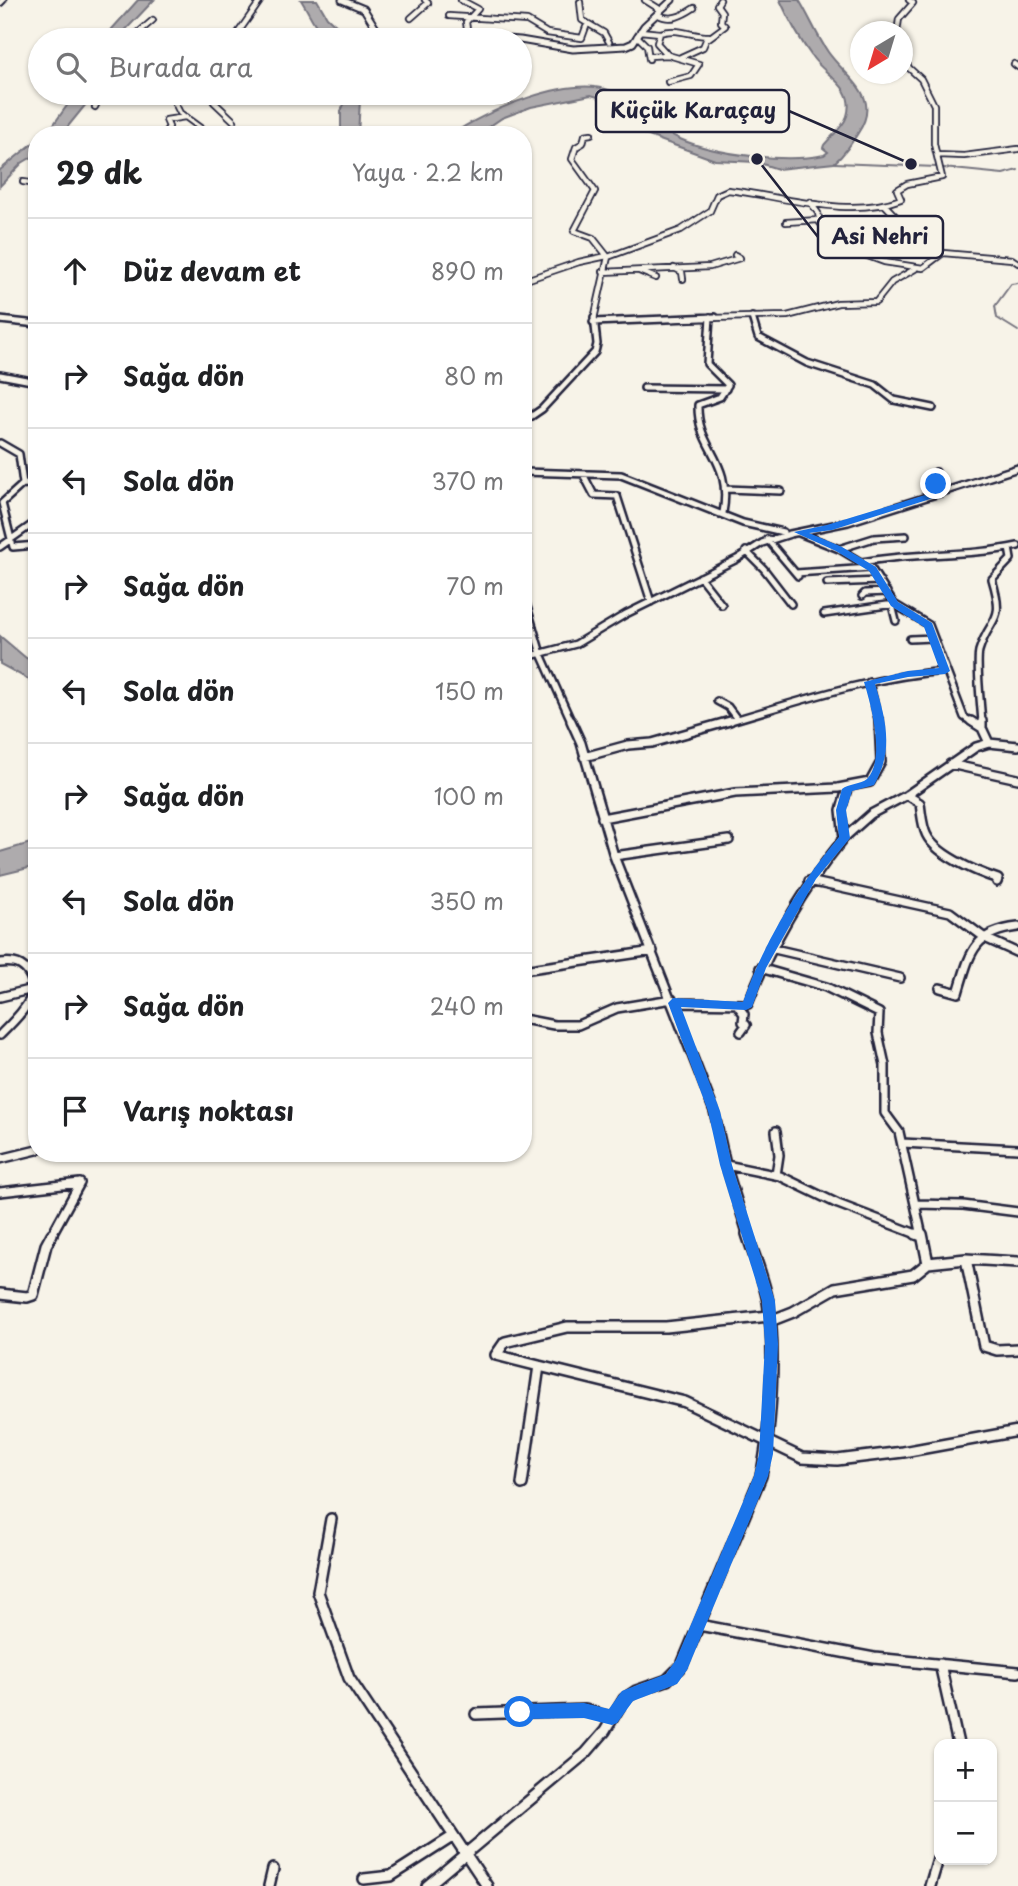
<!DOCTYPE html>
<html lang="tr">
<meta charset="utf-8">
<style>
body{margin:0;font-family:"Playpen Sans",sans-serif;background:#f6f6f6;color:#202124}
.controls{position:absolute;right:21px;bottom:21px;display:grid;overflow:hidden;border-radius:14px;box-shadow:0 2px 5px #0004}
.controls button{width:63px;height:63px;display:grid;place-items:center;padding:0;border:0;border-bottom:2px solid #e0e0e0;background:#fff;color:#202124;font:35px sans-serif}
.compass{position:absolute;left:850px;top:21px;width:63px;height:63px;border-radius:50%;background:#fff;box-shadow:0 2px 5px #0004;rotate:218deg}
.stop{position:absolute;width:21px;height:21px;margin:-16px;border:5px solid #1a73e8;border-radius:50%;background:#fff}
.stop.end{background:#1a73e8;border-color:#fff;box-shadow:0 2px 7px #0008}
.list{margin:0;padding:0;list-style:none}
h2{display:flex;justify-content:space-between;align-items:center;height:91px;margin:0;padding:0 28px;font-size:30px}
h2 small{font-size:23px;font-weight:400;color:#757577}
.list li{display:grid;grid-template-columns:46px 1fr auto;gap:21px;align-items:center;box-sizing:border-box;height:105px;padding:0 28px;border-top:2px solid #e0e0e0}
.list b{display:block;font-size:26px;white-space:nowrap}
.list em{font-size:23px;font-style:normal;color:#757577}
.icon{flex:none;width:38px;height:38px;fill:none;stroke:currentColor;stroke-width:2;stroke-linecap:round;stroke-linejoin:round}
.map{position:relative;flex:none;width:1018px;height:1886px;overflow:hidden}
.search{position:absolute;background:#fff;box-shadow:0 2px 5px #0004;left:28px;top:28px;width:504px;height:77px;display:flex;align-items:center;gap:18px;box-sizing:border-box;padding:0 24px;border-radius:38px;color:#757577;font-size:26px}
.panel{position:absolute;background:#fff;box-shadow:0 2px 5px #0004;left:28px;top:126px;width:504px;height:1036px;border-radius:28px}
.map>svg:first-child{display:block}
.water{fill:#aeabad;stroke:#76747f;stroke-width:2}
.lines{fill:none;stroke-linecap:round;stroke-linejoin:round}
.stream{stroke:#76747f;stroke-width:2}
.minor-far3-casing{stroke:#22223b;stroke-width:8}
.minor-far2-casing{stroke:#22223b;stroke-width:10}
.minor-far1-casing{stroke:#22223b;stroke-width:12}
.minor-casing{stroke:#22223b;stroke-width:14}
.major-casing{stroke:#22223b;stroke-width:9}
.minor-far3{stroke:#f7f3e8;stroke-width:4.5}
.minor-far2{stroke:#f7f3e8;stroke-width:5}
.minor-far1{stroke:#f7f3e8;stroke-width:7}
.minor{stroke:#f7f3e8;stroke-width:9}
.major{stroke:#f7f3e8;stroke-width:5}
.route{fill:#1a73e8}
.leader{fill:none;stroke:#22223b;stroke-width:2.5}
.callout-dot{fill:#22223b;stroke:#f7f3e8;stroke-width:2.5}
.callout{fill:#f7f3e8;stroke:#22223b;stroke-width:2.5}
.callout-label{font-size:21px;text-anchor:middle;font-weight:bold;fill:#22223b}
</style>
<div class="map">
<svg width="1018" height="1886" viewBox="0 0 1018 1886">
<rect width="100%" height="100%" fill="#f7f3e8"/>
<filter id="ink" filterUnits="userSpaceOnUse"><feTurbulence type="fractalNoise" baseFrequency=".0143" numOctaves="2"/><feDisplacementMap in="SourceGraphic" scale="14" xChannelSelector="R" yChannelSelector="G"/><feConvolveMatrix kernelMatrix="1 2 1 2 8 2 1 2 1" color-interpolation-filters="sRGB"/></filter>
<g filter="url(#ink)">
<path class="water" d="M138,0H154L116,40H102Z
M301,0H317L327,17L352,40C316,40 318,27 301,0Z
M780,0H799C809,16 817,36 828,52C847,79 883,96 858,133C851,144 844,155 834,163L778,169L756,162L715,160L646,135L609,111L598,97L591,95L531,107L502,118L477,135H451C485,111 570,74 611,91C617,103 625,103 635,110C650,120 664,132 680,139C716,155 786,163 824,155L828,152L823,148L824,145C832,135 843,128 847,116C856,87 826,76 813,58C800,40 789,20 780,0Z
M76,93H91L87,103L61,135H43L51,128Z
M349,93H366L360,100L358,135H341V111Z
M37,140V154L22,163L0,186V170Z
M0,636L26,658L37,663V684L0,664Z
M37,841V866L0,875V852Z"/>
<g class="lines">
<path class="stream" d="M835,163L937,167
M943,168L1003,174L1018,170
M1018,283L1011,284L995,306L997,318L1018,331"/>
<defs>
<path id="minor-far3" d="M461,0L478,9L466,22L468,37
M645,0L661,10
M580,2L582,20L604,33L609,42
M657,14C670,22 682,16 694,8
M449,16L527,21L547,33L582,38L586,27
M411,18L428,3L425,0
M640,31L660,33L657,43L668,55L699,64L691,76L668,82
M897,32L899,19L913,3L909,0
M660,33C677,27 691,36 709,36
M637,36L647,46L649,59
M130,40L153,20
M233,40L261,0
M649,56L668,55
M681,57L703,47L706,40L725,26L721,22L722,12L717,5L720,0
M1014,64L1018,67
M179,93L173,99L180,113L210,135
M209,93L214,102L234,121
M95,107L102,93
M182,133L184,135
M591,134L585,135L583,143L576,147L572,159L595,191L574,231L593,238L608,257
M163,135L169,127L166,120L185,117
M937,155L964,156L1018,149
M23,182L37,184
M810,202L818,213L820,223L851,250L884,262L923,268L943,253L1012,259L1018,263
M884,204L919,241
M786,222L819,220
M674,268L682,272L683,279
M639,271L656,278
M603,272L710,267L740,258L735,255
M523,281L579,262L607,256
M594,319L608,257L681,230L710,211L717,195L728,190C783,196 848,219 901,199L897,190L907,184L942,177L934,144V105L921,79L909,68L902,52
M671,319L787,316L838,303L876,302L892,282L915,269"/>
<path id="minor-far2" d="M710,317L707,364L728,385L720,397L698,405C697,450 733,459 723,513
M752,317L758,337L807,363L875,385L894,400L933,408
M0,320L37,324
M593,322L715,317
M0,375L37,382
M644,388L726,389
M523,422L542,409L595,352L597,344L594,317
M0,443L19,454L23,484
M523,472L621,475L743,523L783,532
M936,472L940,493
M583,474L594,495L617,496L651,602
M37,485L23,484L2,503L13,547L37,545
M726,489L781,491
M799,533L839,549L871,568L894,604L929,625L964,717L973,723
M767,539L798,576
M0,547L37,521
M839,549L874,538L906,536
M746,551L764,569L791,604
M862,562C914,552 967,557 1018,546
M796,573L870,568
M700,577L722,605
M827,583L880,581
M523,593L541,654L572,723
M862,596L865,593L887,592
M892,605L896,621
M824,614L894,604
M910,639L933,638
M523,658L576,644L626,614L737,559L762,543L790,534L848,522L1018,468
M869,682L879,723
M717,701L728,707L737,719
M724,723C797,702 869,677 945,671
M982,723C981,706 976,665 979,651C990,615 1006,625 992,579L1011,559L1009,548"/>
<path id="minor-far1" d="M571,721L581,743L614,856L714,1111L726,1165L748,1236
M971,721L982,728L989,743
M982,721V728
M584,757L628,745L652,743L730,721
M950,764L1018,779
M907,795L920,803C921,812 922,822 925,831C932,854 977,872 998,879L997,882
M602,818L735,793L838,788L870,782L881,762L879,721
M844,838L871,814L907,795L976,747L989,743L1018,746
M614,856L729,840
M809,881L950,912L985,938L1018,953
M770,948L900,978
M0,963C10,962 19,962 26,970C47,994 15,1019 0,1035
M760,968L826,987L879,1013L878,1033L885,1065V1113L899,1132L922,1236
M523,970L653,951
M940,988L958,993C970,953 973,932 1018,927
M0,997L37,988
M673,1003L748,1004C771,943 803,889 844,838L841,810L847,789
M738,1006L744,1014L743,1022L746,1025L741,1032
M523,1019L554,1025H578L617,1008L672,999
M776,1131L779,1155L776,1175
M902,1143L1018,1149
M0,1159L37,1150
M726,1165L780,1176L838,1204L919,1235
M0,1192L80,1183
M916,1204L963,1205L1018,1212
M51,1236L80,1183"/>
<path id="minor" d="M916,1234L919,1235
M922,1234L928,1263
M966,1259L984,1346L997,1350L1018,1349
M0,1294L27,1297L33,1295L46,1245L52,1234
M770,1321L793,1312L835,1288L913,1275L928,1263L966,1259L1018,1262
M539,1366L496,1355L505,1342L567,1327H666L769,1316
M522,1484L539,1366L685,1402L802,1458L837,1460L903,1452L1018,1431
M331,1519L318,1592L349,1678L487,1886
M699,1625L874,1658L1018,1672
M940,1664L958,1744
M476,1714L585,1710L612,1718
M364,1879L391,1876L452,1837
M269,1886L273,1869
M427,1886L586,1753L605,1731L624,1699L636,1691L667,1680L682,1665L761,1476C771,1431 776,1347 768,1302C764,1279 754,1256 747,1234
M930,1886L939,1856"/>
<path id="major" d="M342,0L364,9L377,30L398,40
M0,3L3,0
M413,40L481,37L520,40
M520,40L573,49L626,46L633,43L644,26L672,0"/>
</defs>
<use href="#minor-far3" class="minor-far3-casing"/>
<use href="#minor-far2" class="minor-far2-casing"/>
<use href="#minor-far1" class="minor-far1-casing"/>
<use href="#minor" class="minor-casing"/>
<use href="#major" class="major-casing"/>
<use href="#minor-far3" class="minor-far3"/>
<use href="#minor-far2" class="minor-far2"/>
<use href="#minor-far1" class="minor-far1"/>
<use href="#minor" class="minor"/>
<use href="#major" class="major"/>
</g>
</g>
<path class="route" d="M933,482H939L943,495L832,530L809,533L842,547L876,567L898,602L932,623L950,671L945,674L908,677L875,684C886,720 894,750 874,785L852,791L846,810L850,838L816,879L766,968L752,1007L746,1010L681,1007L720,1111L732,1165L775,1301L778,1344L773,1454L768,1476L687,1670L677,1684L633,1701L617,1723L612,1725L584,1718L520,1719L515,1717L512,1712L515,1706L520,1704L584,1703L609,1709L622,1691L666,1674L676,1660L754,1476L759,1454L765,1344L762,1301L720,1165L708,1111L668,1003L673,998L743,1002C764,942 798,886 839,837L836,810L842,789C848,784 861,784 867,779C886,759 871,705 864,682L908,671L939,668L924,627L891,606L869,571L836,551L794,532L827,525L935,492Z"/>
<path class="leader" d="M911 164L789 111M757 159L818 237"/>
<g class="callout-dot">
<circle cx="911" cy="164" r="7"/>
<circle cx="757" cy="159" r="7"/>
</g>
<g class="callout">
<rect x="596" y="90" width="193" height="42" rx="7"/>
<rect x="818" y="216" width="125" height="42" rx="7"/>
</g>
<g class="callout-label">
<text x="693" y="118">Küçük Karaçay</text>
<text x="880" y="244">Asi Nehri</text>
</g>
</svg>
<div class="controls">
<button>+</button>
<button>−</button>
</div>
<svg class="compass" viewBox="-18 -18 36 36"><path d="M0-13l5 13h-10z" fill="#e53935"/><path d="M0 13l5-13h-10z" fill="#757577"/></svg>
<div class="stop" style="left:520px;top:1712px"></div>
<div class="stop end" style="left:936px;top:484px"></div>
<div class="search"><svg class="icon" aria-label="search" viewBox="0 0 24 24"><circle cx="10" cy="10" r="6"/><path d="M15 15l6 6"/></svg>Burada ara</div>
<section class="panel">
<h2>29 dk<small>Yaya · 2.2 km</small></h2>
<ul class="list">
<li><svg class="icon" aria-label="ahead" viewBox="0 0 24 24"><path d="M12 20V5M6 11l6-6 6 6"/></svg><div><b>Düz devam et</b></div><em>890 m</em></li>
<li><svg class="icon" aria-label="right" viewBox="0 0 24 24"><path d="M7 20v-9h11M14 6l5 5-5 5"/></svg><div><b>Sağa dön</b></div><em>80 m</em></li>
<li><svg class="icon" aria-label="left" viewBox="0 0 24 24"><path d="M17 20v-9H6M10 6l-5 5 5 5"/></svg><div><b>Sola dön</b></div><em>370 m</em></li>
<li><svg class="icon" aria-label="right" viewBox="0 0 24 24"><path d="M7 20v-9h11M14 6l5 5-5 5"/></svg><div><b>Sağa dön</b></div><em>70 m</em></li>
<li><svg class="icon" aria-label="left" viewBox="0 0 24 24"><path d="M17 20v-9H6M10 6l-5 5 5 5"/></svg><div><b>Sola dön</b></div><em>150 m</em></li>
<li><svg class="icon" aria-label="right" viewBox="0 0 24 24"><path d="M7 20v-9h11M14 6l5 5-5 5"/></svg><div><b>Sağa dön</b></div><em>100 m</em></li>
<li><svg class="icon" aria-label="left" viewBox="0 0 24 24"><path d="M17 20v-9H6M10 6l-5 5 5 5"/></svg><div><b>Sola dön</b></div><em>350 m</em></li>
<li><svg class="icon" aria-label="right" viewBox="0 0 24 24"><path d="M7 20v-9h11M14 6l5 5-5 5"/></svg><div><b>Sağa dön</b></div><em>240 m</em></li>
<li><svg class="icon" aria-label="arrive" viewBox="0 0 24 24"><path d="M6 21V4h12l-3 4 3 4H6"/></svg><div><b>Varış noktası</b></div></li>
</ul>
</section>
</div>
